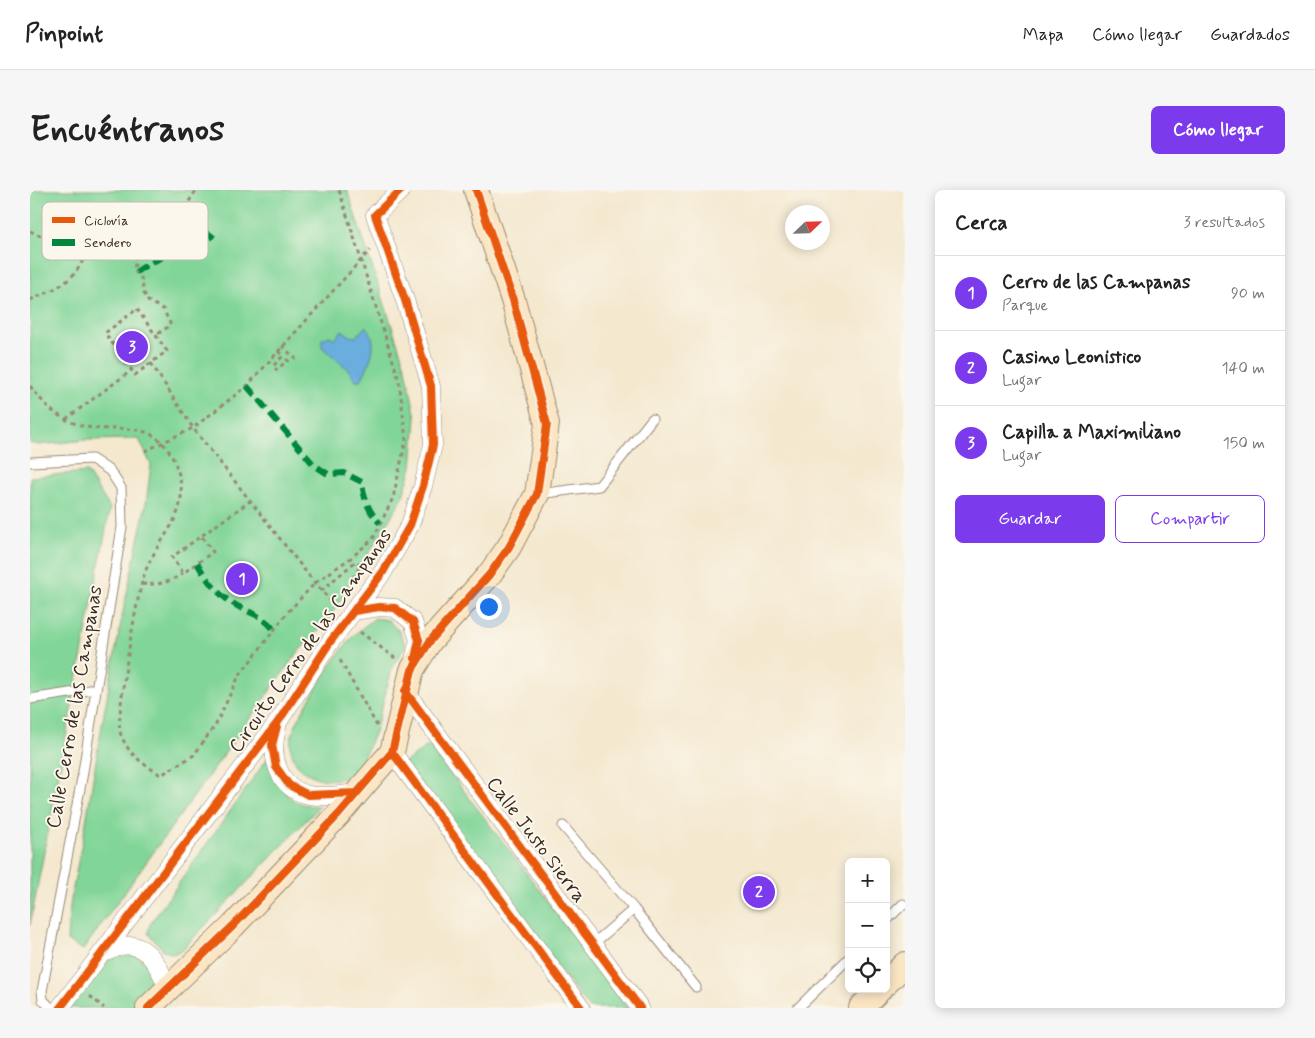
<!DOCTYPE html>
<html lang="es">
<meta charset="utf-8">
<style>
body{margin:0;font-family:Mynerve,sans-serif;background:#f6f6f6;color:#222}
.controls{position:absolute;right:15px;bottom:15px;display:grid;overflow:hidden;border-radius:8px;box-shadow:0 2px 12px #0003}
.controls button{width:45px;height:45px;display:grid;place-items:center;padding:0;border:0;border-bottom:1px solid #e0e0e0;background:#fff;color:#222;font:25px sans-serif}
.compass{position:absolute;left:755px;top:15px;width:45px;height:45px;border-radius:50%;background:#fff;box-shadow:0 2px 12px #0003;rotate:67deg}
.you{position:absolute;left:458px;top:416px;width:18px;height:18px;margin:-12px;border:4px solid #fff;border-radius:50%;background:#1a73e8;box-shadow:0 0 0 8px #1a73e833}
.badge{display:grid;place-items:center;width:32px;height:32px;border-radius:50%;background:#7c3aed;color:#fff;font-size:16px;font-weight:700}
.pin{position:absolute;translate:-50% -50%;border:2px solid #fff;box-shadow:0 1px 5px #0006}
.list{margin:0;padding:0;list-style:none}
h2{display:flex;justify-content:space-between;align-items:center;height:65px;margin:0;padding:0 20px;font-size:21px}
h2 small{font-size:16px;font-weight:400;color:#767676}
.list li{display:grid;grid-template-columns:32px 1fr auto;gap:15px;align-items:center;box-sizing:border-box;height:75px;padding:0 20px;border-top:1px solid #e0e0e0}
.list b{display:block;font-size:19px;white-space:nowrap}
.list p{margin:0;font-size:16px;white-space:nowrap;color:#767676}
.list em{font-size:16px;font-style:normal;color:#767676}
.actions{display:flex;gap:10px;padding:15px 20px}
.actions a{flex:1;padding:11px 0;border:1px solid #7c3aed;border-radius:8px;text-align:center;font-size:18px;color:#7c3aed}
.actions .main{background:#7c3aed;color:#fff}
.icon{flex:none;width:28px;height:28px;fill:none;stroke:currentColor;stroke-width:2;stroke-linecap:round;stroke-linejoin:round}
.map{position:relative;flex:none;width:875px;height:818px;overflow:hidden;border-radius:8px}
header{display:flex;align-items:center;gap:30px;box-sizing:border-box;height:70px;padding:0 25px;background:#fff;border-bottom:1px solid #e0e0e0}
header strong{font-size:24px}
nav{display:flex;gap:28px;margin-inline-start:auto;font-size:18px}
.intro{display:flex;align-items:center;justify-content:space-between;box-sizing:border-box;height:120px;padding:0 30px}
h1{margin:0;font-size:35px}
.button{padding:12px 22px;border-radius:8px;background:#7c3aed;color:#fff;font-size:18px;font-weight:700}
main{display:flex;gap:30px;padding:0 30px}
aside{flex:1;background:#fff;border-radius:8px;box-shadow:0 2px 12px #0003}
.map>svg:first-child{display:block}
.green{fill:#81d598;stroke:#5e805b}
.water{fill:#6aaedf;stroke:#526c7e}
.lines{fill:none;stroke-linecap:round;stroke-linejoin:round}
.lane-casing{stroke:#988976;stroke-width:11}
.street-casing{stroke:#988976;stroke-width:19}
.secondary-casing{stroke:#988976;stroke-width:26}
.path{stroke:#988976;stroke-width:3;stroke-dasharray:4 4;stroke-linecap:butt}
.lane{stroke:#fff;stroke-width:9}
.street{stroke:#fff;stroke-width:18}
.secondary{stroke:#fbe6c4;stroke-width:24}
.quiet{stroke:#00873e;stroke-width:6;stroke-dasharray:12 6;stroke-linecap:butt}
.cycleway-casing{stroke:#fbf7ec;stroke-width:11}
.cycleway{stroke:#e8590c;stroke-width:8}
.labels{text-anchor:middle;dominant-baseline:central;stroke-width:4;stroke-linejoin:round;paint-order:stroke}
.street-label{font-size:20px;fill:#3b2a1e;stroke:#fbf7ec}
.key{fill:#fbf7ec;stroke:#c1baae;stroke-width:1}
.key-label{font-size:14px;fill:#3b2a1e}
</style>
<header>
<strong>Pinpoint</strong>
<nav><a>Mapa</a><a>Cómo llegar</a><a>Guardados</a></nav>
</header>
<div class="intro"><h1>Encuéntranos</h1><a class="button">Cómo llegar</a></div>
<main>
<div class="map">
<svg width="875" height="818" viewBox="0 0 875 818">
<rect width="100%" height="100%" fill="#fbf7ec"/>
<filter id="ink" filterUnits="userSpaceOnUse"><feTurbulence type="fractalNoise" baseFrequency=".02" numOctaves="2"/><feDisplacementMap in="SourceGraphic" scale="10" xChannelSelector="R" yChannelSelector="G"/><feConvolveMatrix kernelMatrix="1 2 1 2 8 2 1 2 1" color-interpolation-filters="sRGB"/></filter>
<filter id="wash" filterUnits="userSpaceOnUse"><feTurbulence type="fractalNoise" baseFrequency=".0096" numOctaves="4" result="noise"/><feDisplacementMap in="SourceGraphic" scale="20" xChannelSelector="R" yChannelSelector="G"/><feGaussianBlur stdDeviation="1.12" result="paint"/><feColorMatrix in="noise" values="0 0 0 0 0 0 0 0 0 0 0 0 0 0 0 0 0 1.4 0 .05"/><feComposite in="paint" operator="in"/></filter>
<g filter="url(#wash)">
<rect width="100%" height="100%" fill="#f4e8cf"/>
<path class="green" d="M0,0H317L376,179L386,228L382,277L372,309L298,430L270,460L244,495L53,760L37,751C38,708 51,664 58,620C74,518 93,416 116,314L121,275L109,249L56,250L9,255L0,253Z
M57,282L80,318L0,735V287Z
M345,428L358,430L369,441L376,456L363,475L345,542L326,584C309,590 295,593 279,584C265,577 257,561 262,545C267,526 305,467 319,451C326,442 336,435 345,428Z
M399,555L599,818H559L373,574Z
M237,569C250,595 256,617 290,616L152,760L143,764L133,760L118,743L120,734Z
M94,755L133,787L118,818H30L48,795Z"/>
<path class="water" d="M336,136C350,152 340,173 331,190H326L317,178L292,157V149L300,146L305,149L312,140L320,146L326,147Z"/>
</g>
<g filter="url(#ink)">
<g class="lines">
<defs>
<path id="lane" d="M0,272L62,269L80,281L91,298L92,337L52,588L12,801L13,810L21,818
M509,304L569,296L622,229
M0,509L66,499
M533,636L604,719L563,754
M604,719L666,797
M856,731L873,714
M768,818L819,768"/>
<path id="street" d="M324,421L349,417L365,418L383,432L389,450L384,470
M375,501L610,818
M247,537C240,564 246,598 279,605C294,608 311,605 326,603
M362,562L551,818
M73,763C79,761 86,757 92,756C118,751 131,780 138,799
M30,818L248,532L300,452L353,382L380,335L393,296L403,255L401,196L375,110L345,25L371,0"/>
<path id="secondary" d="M856,793L875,774
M118,818L203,736L309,624L362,562L382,480L400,451L459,385L479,357L507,304L517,234L483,110L446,0
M831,818L850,799"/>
</defs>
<use href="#lane" class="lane-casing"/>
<use href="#street" class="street-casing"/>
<use href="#secondary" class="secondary-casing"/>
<path class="path" d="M0,41C19,50 38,58 59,58C99,59 147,37 166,0
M102,51L107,59L104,80L111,88L114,103L118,111L133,119L141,135L126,145
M0,110C29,98 49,89 57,58
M107,119L137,161L105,185L75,143Z
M252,156L266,169
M248,161L253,166L243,176L247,180L257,170L261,173
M121,173L163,238L280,387L305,416
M0,196C15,215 23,225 46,234C82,248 123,221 145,273C166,325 129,342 114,385C107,405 86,526 90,542C97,564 113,574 131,585L164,565L186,534L209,486L257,423L285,393L322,367L343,349L363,308L376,250L369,190L309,0
M36,229L102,180
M115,261L163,238L217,196L340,60
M172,347L183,362L153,383L142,367L220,311
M112,394C129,395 139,393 153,383
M291,401L326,371L331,375L323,388L326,391
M330,442L365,468
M310,470L347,536
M60,806L74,818"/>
<use href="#lane" class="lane"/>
<use href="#street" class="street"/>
<use href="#secondary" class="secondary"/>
<path class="quiet" d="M163,32L184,48
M106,82C137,60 150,70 164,29
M217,196L284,275L298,284L314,283L332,292C334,309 338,321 350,333
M167,373C176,388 186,403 201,412C216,423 233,424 244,440"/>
<defs>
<path id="cycleway" d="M324,421L349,417L365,418L383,432L389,450L385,468
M375,501L610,818
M247,536L242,555L246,577L259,595L278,605L326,603
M362,562L551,818
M30,818L248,532L300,452L353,382L380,335L393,296L403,255L401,196L375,110L345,25L371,0
M118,818L203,736L309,624L362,562L382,480L400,451L459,385L479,357L507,304L517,234L483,110L446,0"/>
</defs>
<use href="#cycleway" class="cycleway-casing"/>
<use href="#cycleway" class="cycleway"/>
</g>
</g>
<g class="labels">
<g class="street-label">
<text transform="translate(281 451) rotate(-55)">Circuito Cerro de las Campanas</text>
<text transform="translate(45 517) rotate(-80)">Calle Cerro de las Campanas</text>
<text transform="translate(506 650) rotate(53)">Calle Justo Sierra</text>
</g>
</g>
<rect x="12" y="12" width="166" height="58" rx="8" class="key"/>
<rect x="22" y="27" width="23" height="6" fill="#e8590c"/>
<rect x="22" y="49" width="23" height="7" fill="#00873e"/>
<g class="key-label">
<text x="54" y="35">Ciclovía</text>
<text x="54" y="57">Sendero</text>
</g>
</svg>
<div class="controls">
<button>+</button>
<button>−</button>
<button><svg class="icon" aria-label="locate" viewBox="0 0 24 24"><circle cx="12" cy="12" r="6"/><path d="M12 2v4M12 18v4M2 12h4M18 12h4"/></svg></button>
</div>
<svg class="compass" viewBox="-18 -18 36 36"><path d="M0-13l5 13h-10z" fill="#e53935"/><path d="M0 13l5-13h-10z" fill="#767676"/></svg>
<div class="you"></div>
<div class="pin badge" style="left:212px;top:389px">1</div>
<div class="pin badge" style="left:729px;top:702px">2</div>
<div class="pin badge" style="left:102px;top:157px">3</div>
</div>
<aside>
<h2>Cerca<small>3 resultados</small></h2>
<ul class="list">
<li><span class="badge">1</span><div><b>Cerro de las Campanas</b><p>Parque</p></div><em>90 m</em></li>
<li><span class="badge">2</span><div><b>Casino Leonistico</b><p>Lugar</p></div><em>140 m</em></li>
<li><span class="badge">3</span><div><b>Capilla a Maximiliano</b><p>Lugar</p></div><em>150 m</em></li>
</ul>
<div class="actions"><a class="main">Guardar</a><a>Compartir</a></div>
</aside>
</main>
